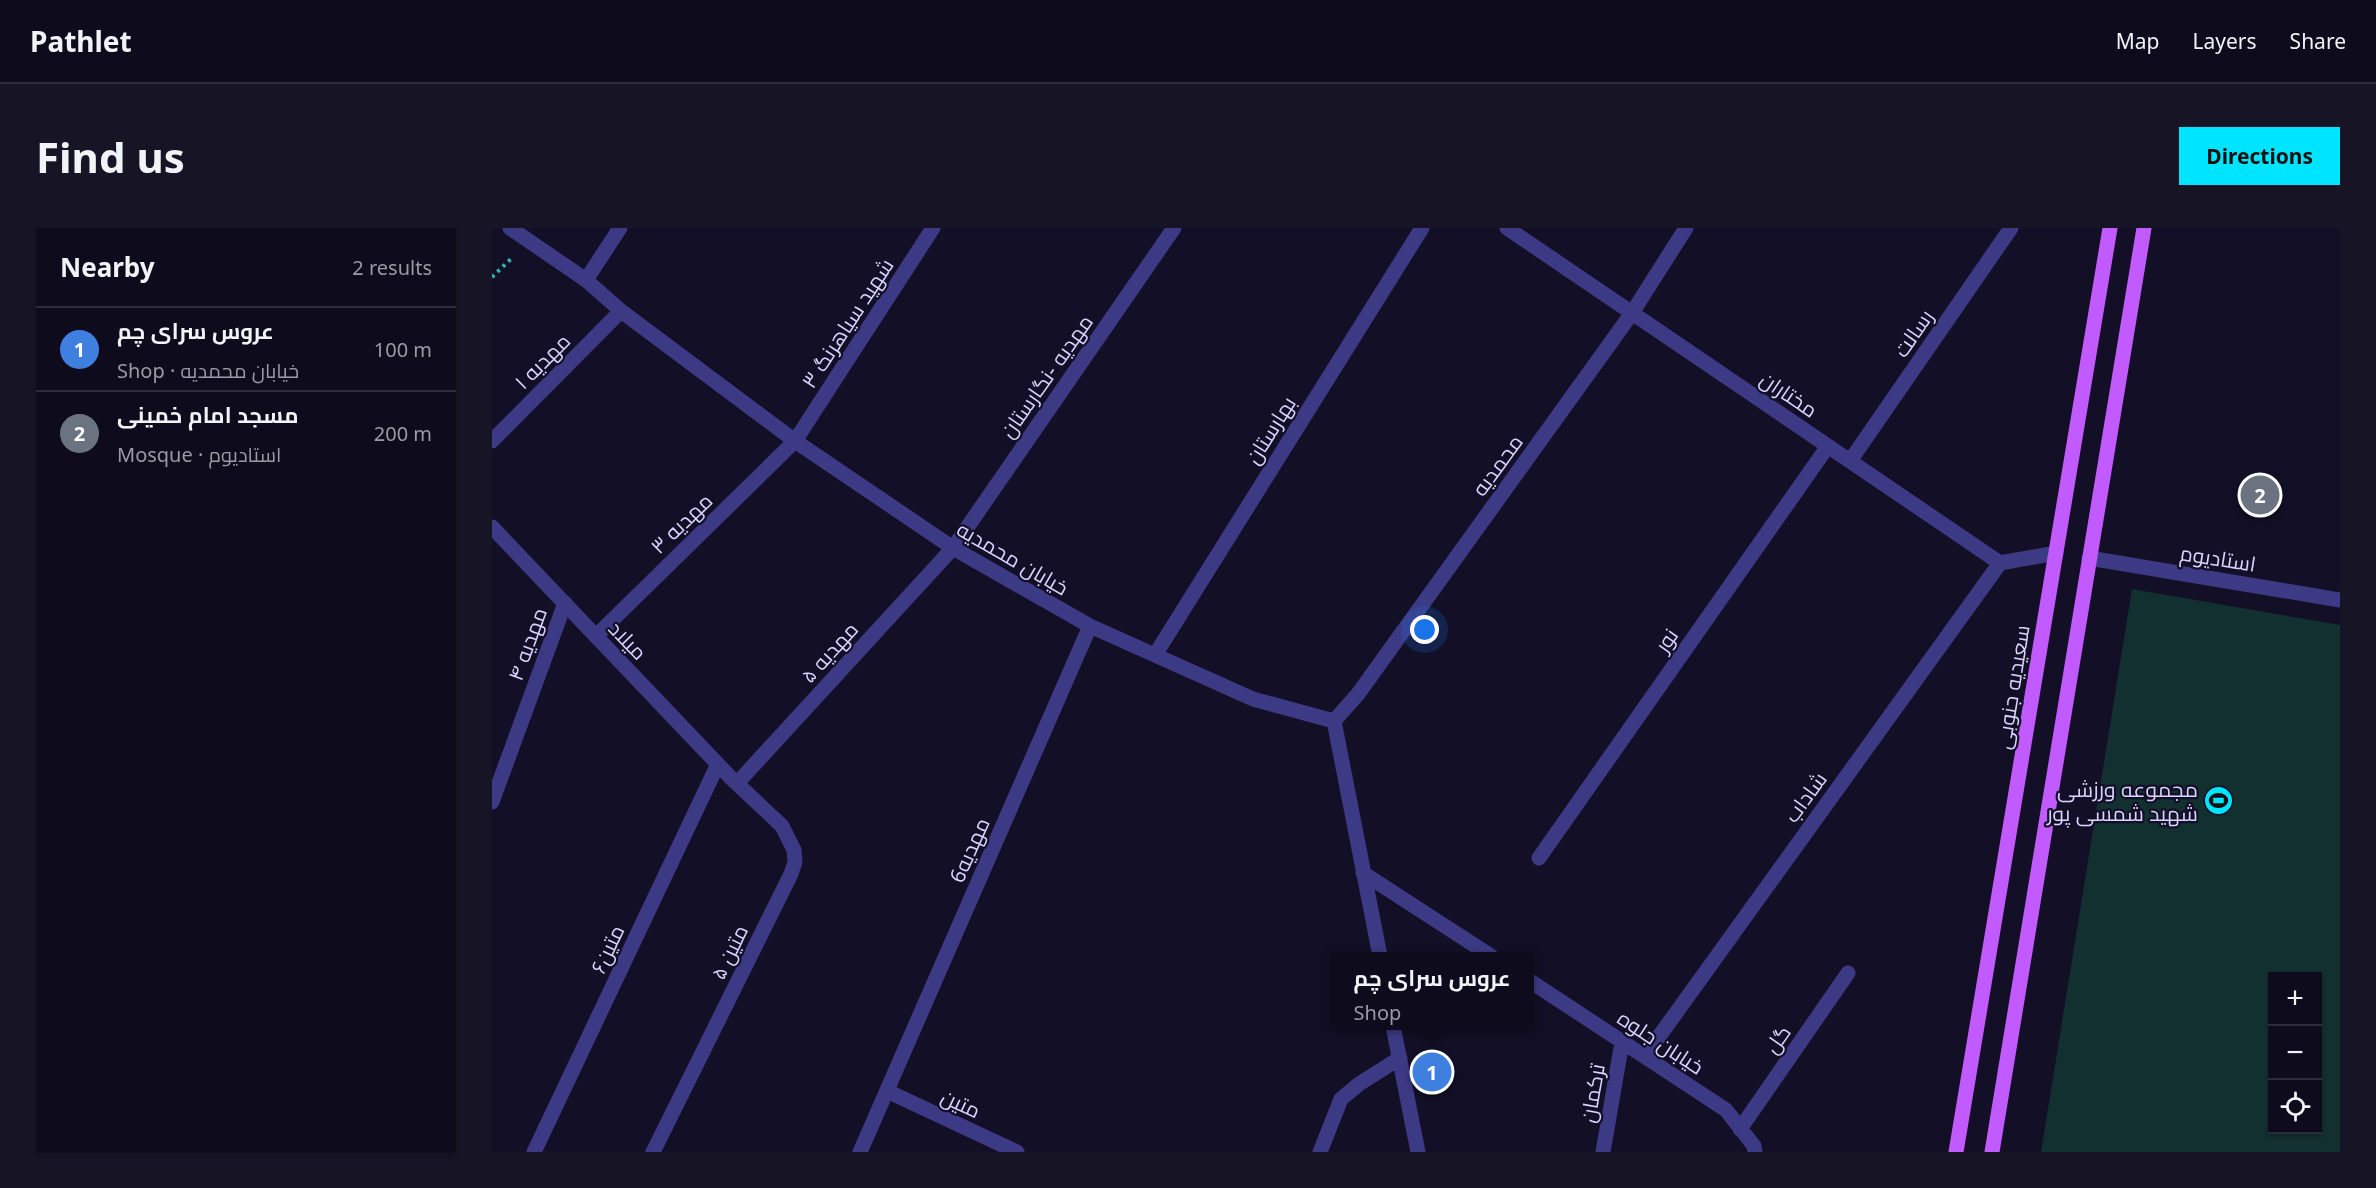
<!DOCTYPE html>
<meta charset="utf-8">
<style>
body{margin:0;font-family:"Noto Sans",Cairo,sans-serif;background:#171425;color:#f1f3f6}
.controls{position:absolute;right:18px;bottom:18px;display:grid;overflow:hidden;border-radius:0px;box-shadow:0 2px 4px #0004}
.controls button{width:54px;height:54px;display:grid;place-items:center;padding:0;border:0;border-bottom:2px solid #2e2b3b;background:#0e0b1c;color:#f1f3f6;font:30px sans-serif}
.you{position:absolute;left:933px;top:402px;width:21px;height:21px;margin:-15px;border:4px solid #fff;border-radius:50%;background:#1a73e8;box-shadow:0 0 0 9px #1a73e833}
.badge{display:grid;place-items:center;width:39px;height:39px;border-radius:50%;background:#00e5ff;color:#fff;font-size:20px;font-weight:700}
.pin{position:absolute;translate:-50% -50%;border:3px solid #fff;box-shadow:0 2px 6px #0006}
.popup{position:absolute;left:838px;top:724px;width:204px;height:78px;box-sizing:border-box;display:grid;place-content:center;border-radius:0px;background:#0e0b1c;filter:drop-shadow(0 2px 4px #0005);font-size:20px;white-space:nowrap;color:#9b9ba3}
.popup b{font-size:22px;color:#f1f3f6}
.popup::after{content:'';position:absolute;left:50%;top:100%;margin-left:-12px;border:12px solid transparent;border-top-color:#0e0b1c}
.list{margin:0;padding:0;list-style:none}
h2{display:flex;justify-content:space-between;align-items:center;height:78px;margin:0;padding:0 24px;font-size:26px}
h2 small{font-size:20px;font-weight:400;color:#9b9ba3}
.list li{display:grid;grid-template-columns:39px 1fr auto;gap:18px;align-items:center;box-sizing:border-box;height:84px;padding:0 24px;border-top:2px solid #2e2b3b}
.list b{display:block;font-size:22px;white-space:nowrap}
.list p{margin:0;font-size:20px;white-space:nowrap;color:#9b9ba3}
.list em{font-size:20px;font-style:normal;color:#9b9ba3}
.icon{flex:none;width:33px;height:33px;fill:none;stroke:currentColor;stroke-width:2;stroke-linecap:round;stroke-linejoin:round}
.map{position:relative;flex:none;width:1848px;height:924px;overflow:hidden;border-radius:0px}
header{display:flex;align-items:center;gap:36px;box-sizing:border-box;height:84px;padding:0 30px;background:#0e0b1c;border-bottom:2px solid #2e2b3b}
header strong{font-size:28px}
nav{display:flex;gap:33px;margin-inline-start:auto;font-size:21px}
.intro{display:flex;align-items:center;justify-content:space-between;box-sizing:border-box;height:144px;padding:0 36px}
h1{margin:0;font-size:42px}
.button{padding:15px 27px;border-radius:0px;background:#00e5ff;color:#111;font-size:21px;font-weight:700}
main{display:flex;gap:36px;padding:0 36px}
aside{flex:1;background:#0e0b1c;border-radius:0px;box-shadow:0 2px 4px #0004}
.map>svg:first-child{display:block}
.green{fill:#12302f;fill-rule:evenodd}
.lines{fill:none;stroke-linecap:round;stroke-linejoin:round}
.path{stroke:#2fb8b0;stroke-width:4;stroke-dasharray:3 4.5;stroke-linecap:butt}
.minor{stroke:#3d3a85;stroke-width:15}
.major{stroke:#c25bff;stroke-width:15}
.labels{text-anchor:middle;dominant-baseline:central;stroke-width:4.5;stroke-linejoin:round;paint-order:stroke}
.street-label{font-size:21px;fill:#d9d4ff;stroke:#130f26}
.poi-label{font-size:21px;fill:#d9d4ff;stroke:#130f26;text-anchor:end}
</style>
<header>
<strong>Pathlet</strong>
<nav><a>Map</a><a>Layers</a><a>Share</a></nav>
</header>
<div class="intro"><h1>Find us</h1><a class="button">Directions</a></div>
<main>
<aside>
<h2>Nearby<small>2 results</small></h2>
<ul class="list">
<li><span class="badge" style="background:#3f7fe0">1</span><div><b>عروس سرای چم</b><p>Shop · خیابان محمدیه</p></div><em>100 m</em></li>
<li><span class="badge" style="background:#6b7280">2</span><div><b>مسجد امام خمینی</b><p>Mosque · استادیوم</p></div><em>200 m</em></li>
</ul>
</aside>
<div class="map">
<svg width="1848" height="924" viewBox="0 0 1848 924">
<rect width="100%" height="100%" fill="#130f26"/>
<path class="green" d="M1640,361L1848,397V924H1549ZM1780,748H1826V902H1780Z"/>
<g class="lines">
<path class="path" d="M0,49L21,29"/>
<path class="minor" d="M18,0L94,52L129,83L303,213L461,320L598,398L761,471L842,493
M1015,0L1508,335L1564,325
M94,52L128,0
M0,213L129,83
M1358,233L1519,0
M0,299L239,550L290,598L302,622L303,634L299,646L161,924
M1597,330L1848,372
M104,408L303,213L441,0
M663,427L930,0
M842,493L866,466L1140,85L1194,0
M842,493L888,728
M243,554L249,551L461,320L682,0
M0,574L73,375
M1047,630L1336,218
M871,645L999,728
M1038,753L1234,882L1262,918L1263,924
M901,798L926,924
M1153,828L1508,335
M395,863L525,924
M1248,901L1356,745
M42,924L226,536
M368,924L598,398
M828,924L849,871L867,856L908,830
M1111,924L1130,814"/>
<path class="major" d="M1464,924L1618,0
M1500,924L1652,0"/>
</g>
<defs>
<symbol id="stadium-disc" viewBox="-11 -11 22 22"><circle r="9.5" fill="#00e5ff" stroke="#130f26"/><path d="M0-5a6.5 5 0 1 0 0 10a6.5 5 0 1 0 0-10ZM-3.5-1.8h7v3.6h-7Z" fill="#111"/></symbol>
</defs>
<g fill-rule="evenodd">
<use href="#stadium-disc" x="1710" y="556" width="33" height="33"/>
</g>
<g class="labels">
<g class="street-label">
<text transform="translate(355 95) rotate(-57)">شهید سیاهرنگ ۳</text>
<text transform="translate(1421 105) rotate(-55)">رسالت</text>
<text transform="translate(50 133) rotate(-45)">مهدیه ۱</text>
<text transform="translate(554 148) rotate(-55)">مهدیه -نگارستان</text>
<text transform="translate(1297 166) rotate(34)">مختاران</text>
<text transform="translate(778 202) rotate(-58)">بهارستان</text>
<text transform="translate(1005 237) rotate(-54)">محمدیه</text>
<text transform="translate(189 295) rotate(-44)">مهدیه ۳</text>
<text transform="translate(521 330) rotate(30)">خیابان محمدیه</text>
<text transform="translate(1726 330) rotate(9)">استادیوم</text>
<text transform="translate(136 412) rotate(46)">میلاد</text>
<text transform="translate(1174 412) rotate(-55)">نور</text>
<text transform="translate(35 416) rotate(-70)">مهدیه ۴</text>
<text transform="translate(337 424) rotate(-48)">مهدیه ۵</text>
<text transform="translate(1520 459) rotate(-81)">سعیدیه جنوبی</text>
<text transform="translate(1313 569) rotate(-54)">شاداب</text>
<text transform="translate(477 622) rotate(-66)">مهدیه6</text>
<text transform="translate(115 721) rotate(-65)">متین۶</text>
<text transform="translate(237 724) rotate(-64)">متین ۵</text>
<text transform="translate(1285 811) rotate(-55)">گل</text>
<text transform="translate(1169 814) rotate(33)">خیابان جلوه</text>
<text transform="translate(1100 865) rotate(-80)">ترکمان</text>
<text transform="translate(469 875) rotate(25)">متین</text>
</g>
<g class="poi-label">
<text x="1706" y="561">مجموعه ورزشی<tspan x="1706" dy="24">شهید شمسی پور</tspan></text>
</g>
</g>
</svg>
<div class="controls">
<button>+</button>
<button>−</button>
<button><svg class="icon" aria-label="locate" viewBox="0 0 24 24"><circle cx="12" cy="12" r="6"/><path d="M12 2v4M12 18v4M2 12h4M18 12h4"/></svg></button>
</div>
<div class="you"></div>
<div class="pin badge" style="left:940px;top:844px;background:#3f7fe0">1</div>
<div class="popup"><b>عروس سرای چم</b>Shop</div>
<div class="pin badge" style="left:1768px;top:267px;background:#6b7280">2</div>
</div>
</main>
